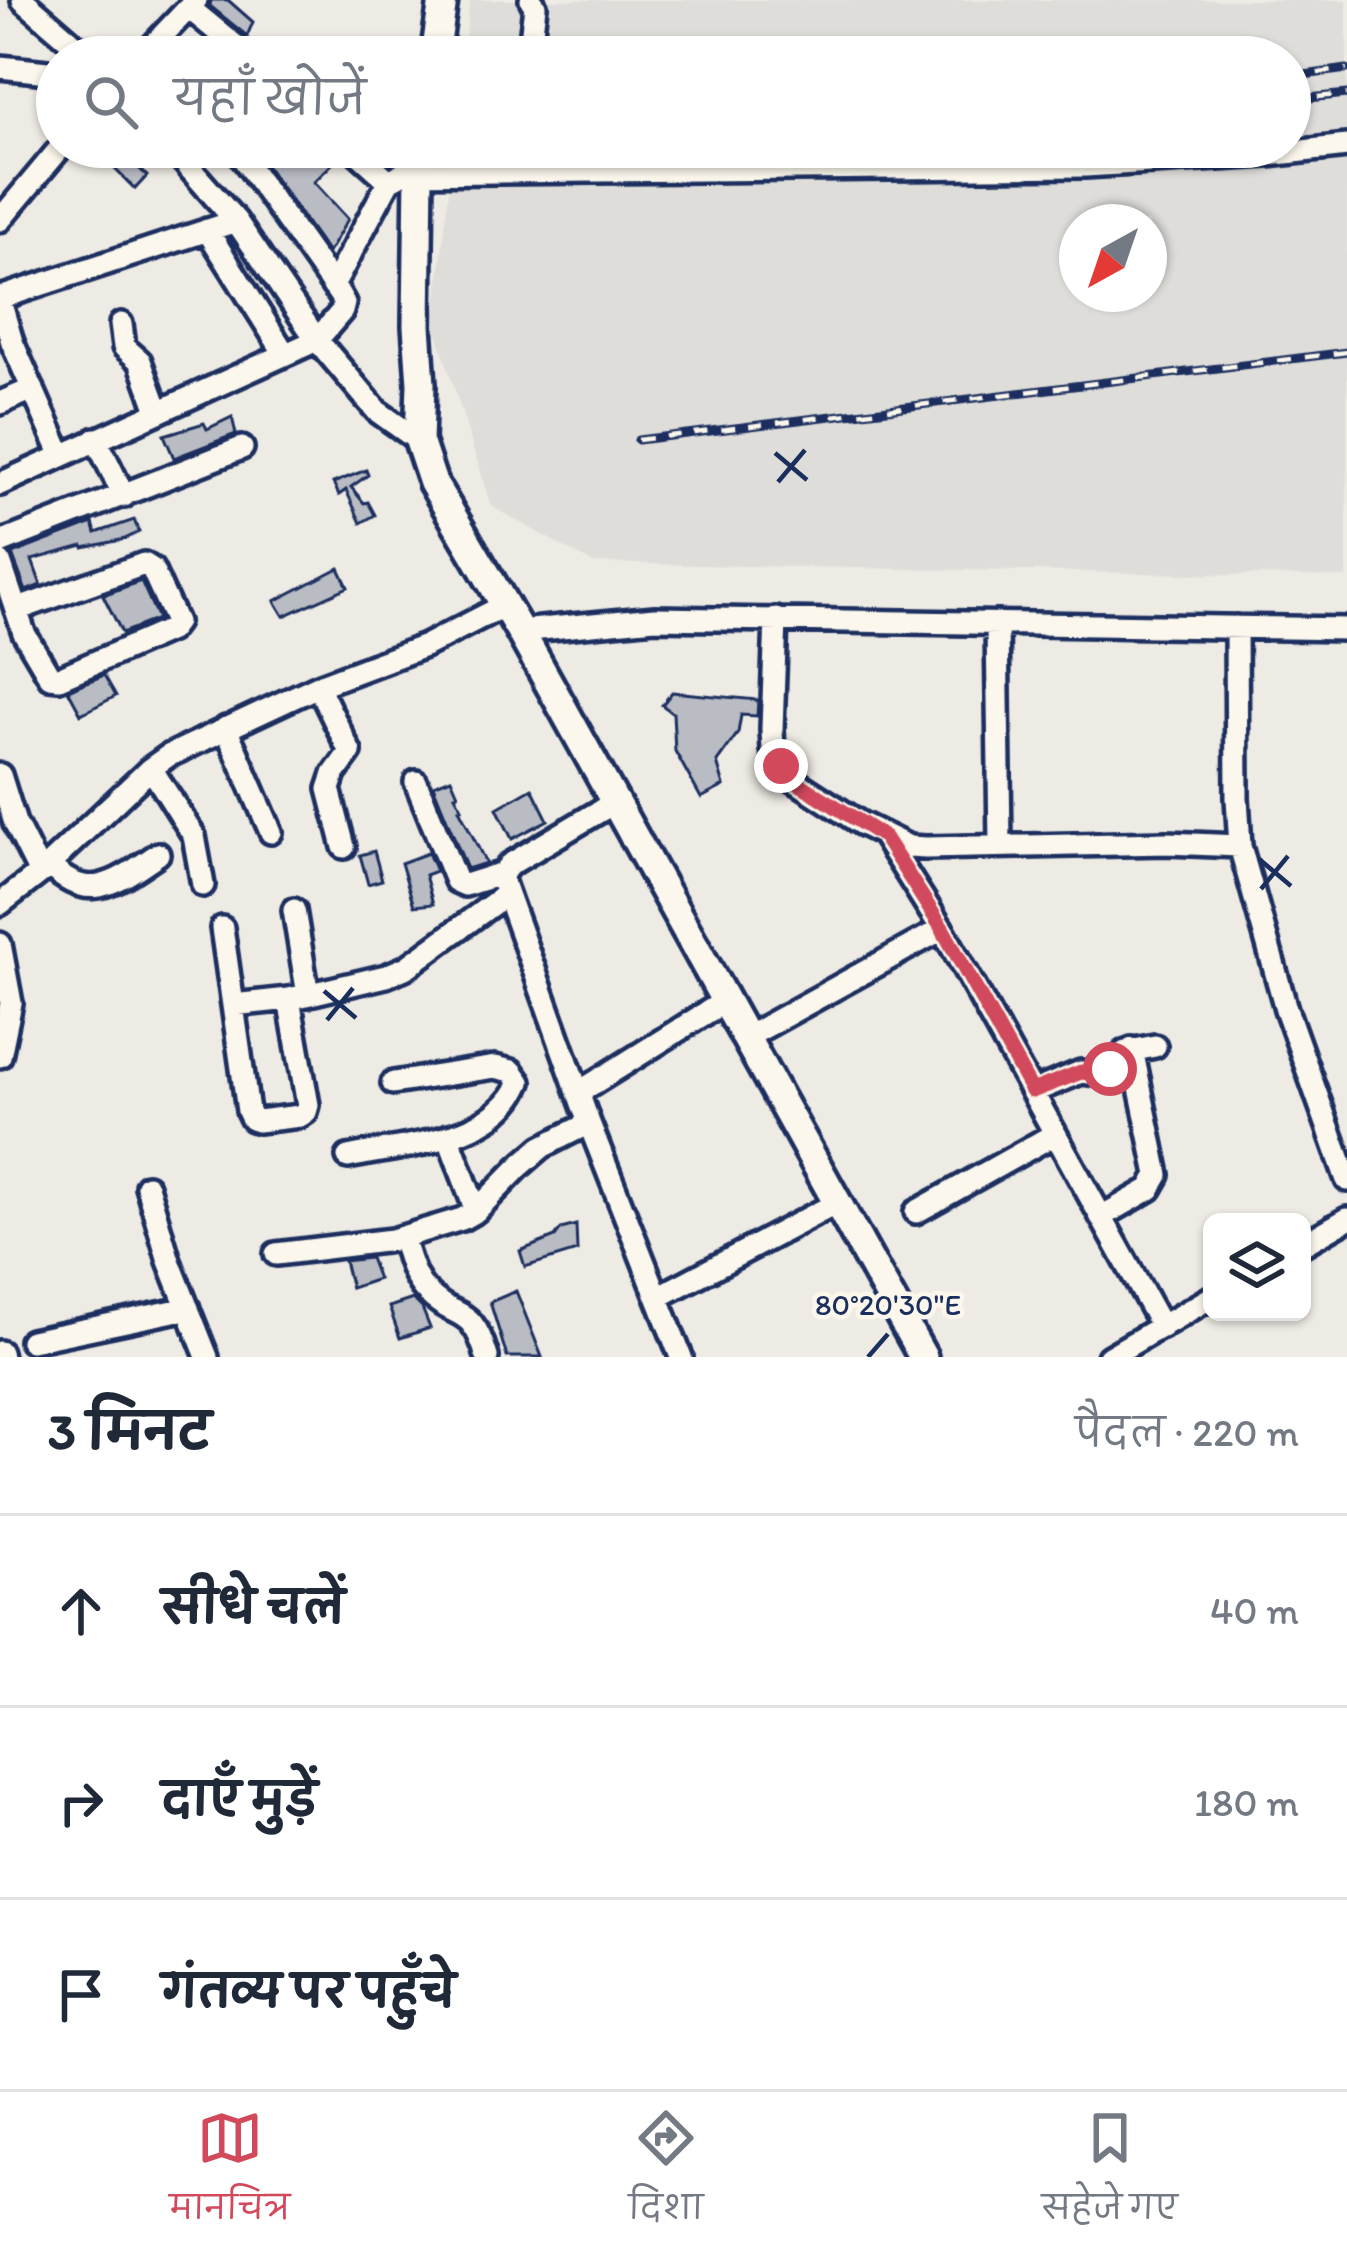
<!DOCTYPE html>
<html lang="hi">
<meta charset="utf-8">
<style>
body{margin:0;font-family:Itim,"Playpen Sans Deva",sans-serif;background:#f2f2f3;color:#1f2937}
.controls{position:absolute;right:36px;bottom:36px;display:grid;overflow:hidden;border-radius:18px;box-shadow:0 3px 9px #0004}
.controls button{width:108px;height:108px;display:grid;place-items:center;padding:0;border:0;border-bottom:3px solid #e0e1e3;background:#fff;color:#1f2937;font:60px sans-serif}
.compass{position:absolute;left:1059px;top:204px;width:108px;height:108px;border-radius:50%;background:#fff;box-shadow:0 3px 9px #0004;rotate:220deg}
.stop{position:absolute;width:36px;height:36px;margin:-27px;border:9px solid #d1495b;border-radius:50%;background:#fff}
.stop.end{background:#d1495b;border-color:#fff;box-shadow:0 3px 12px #0008}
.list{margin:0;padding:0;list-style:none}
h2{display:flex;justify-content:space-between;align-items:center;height:156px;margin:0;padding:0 48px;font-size:51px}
h2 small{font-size:39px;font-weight:400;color:#747a83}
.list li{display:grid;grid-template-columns:78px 1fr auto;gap:36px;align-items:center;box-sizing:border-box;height:192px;padding:0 48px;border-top:3px solid #e0e1e3}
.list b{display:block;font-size:45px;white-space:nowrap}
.list em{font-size:39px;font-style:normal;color:#747a83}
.icon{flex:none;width:66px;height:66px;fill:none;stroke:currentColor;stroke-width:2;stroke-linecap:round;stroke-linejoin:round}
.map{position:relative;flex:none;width:1347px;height:1357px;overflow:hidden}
.search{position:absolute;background:#fff;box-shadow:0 3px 9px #0004;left:36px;right:36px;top:36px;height:132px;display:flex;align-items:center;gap:30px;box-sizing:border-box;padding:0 42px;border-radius:66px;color:#747a83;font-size:45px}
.sheet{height:732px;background:#fff}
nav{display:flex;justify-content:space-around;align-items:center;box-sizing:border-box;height:168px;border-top:3px solid #e0e1e3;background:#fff;font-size:33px;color:#747a83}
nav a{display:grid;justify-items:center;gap:6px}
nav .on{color:#d1495b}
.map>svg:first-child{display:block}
.built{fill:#deddda;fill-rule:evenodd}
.building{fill:#b9bcc3;stroke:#1b2f5e;stroke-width:3}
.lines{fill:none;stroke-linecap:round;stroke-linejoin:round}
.minor-casing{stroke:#1b2f5e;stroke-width:30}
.major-casing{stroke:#1b2f5e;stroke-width:36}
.minor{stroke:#fbf7ec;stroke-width:21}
.major{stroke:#fbf7ec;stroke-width:27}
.rail-casing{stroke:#1b2f5e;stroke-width:9}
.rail{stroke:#fbf7ec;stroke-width:4.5;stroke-dasharray:14;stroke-linecap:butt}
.route{stroke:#d1495b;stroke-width:15}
.ticks{fill:none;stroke:#1b2f5e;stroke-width:4.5}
.ticks-label{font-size:30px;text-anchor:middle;fill:#1b2f5e;stroke:#fbf7ec;stroke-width:9;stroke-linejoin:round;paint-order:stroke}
</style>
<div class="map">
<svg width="1347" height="1357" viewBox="0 0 1347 1357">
<rect width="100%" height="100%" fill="#eeebe4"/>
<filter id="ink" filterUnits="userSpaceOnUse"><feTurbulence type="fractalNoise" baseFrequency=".00833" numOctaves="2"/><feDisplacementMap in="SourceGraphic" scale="24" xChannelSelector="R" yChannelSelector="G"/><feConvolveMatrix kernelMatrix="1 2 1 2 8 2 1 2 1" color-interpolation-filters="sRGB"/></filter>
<g filter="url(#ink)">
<path class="built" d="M470,0H1347V577L592,563L491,506L434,323L454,147H1290V57H463ZM1077,222H1149V294H1077Z"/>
<path class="building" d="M211,0H228L253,22L247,36L210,6Z
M253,147H321L335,161L314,182L348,219L328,253Z
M122,152L147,176L135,189L112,166Z
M232,417L236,434L174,458L164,435L204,423L207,429Z
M366,470L368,475L351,487L364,503L368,502L375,515L361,523L346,490L339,495L333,483Z
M134,520L139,532L125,539L84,548L83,546L32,560L41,585L26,591L12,554L93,523L96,533Z
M339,568L348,587L284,616L275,601Z
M141,581L158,619L122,633L103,595Z
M104,675L116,696L81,714L68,690Z
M672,692L758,700L757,716L741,715L738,733L717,762L724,786L701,798L675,751L673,713L662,705Z
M451,778L458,794L455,795L462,808L459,809L486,863L467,869L433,785Z
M532,788L548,820L512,839L497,808Z
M374,851L382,880L368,884L360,855Z
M428,853L436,871L425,875L433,904L414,906L401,863Z
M576,1225L577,1251L525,1267L520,1251L555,1237L561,1229Z
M370,1258L378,1279L351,1288L344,1261Z
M516,1291L542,1357H507L490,1302Z
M413,1299L422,1308L430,1328L400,1338L389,1307Z"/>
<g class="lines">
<defs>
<path id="minor" d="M23,0L89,57
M189,8L249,57
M142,57L196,0
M529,57L535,6L531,0
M0,67L57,73
M171,147L236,221L317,340L377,411L419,441
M351,147L389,181
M516,172L519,147
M0,220L61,147
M207,230L285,354
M333,286L389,181L404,173L1085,166L1268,155L1347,146
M0,298L236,221
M0,301L12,342L61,454
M121,324L124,347L140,361L158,411
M0,403L33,389
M96,439L124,496
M0,484L317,340L342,311L344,303L339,294L235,147
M0,543L242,448
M0,562L24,633L50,677L59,678L170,630L176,622L152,569L144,564L16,610
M776,619L772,729L773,750L781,766L795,781L860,823L909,847L926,848L1167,843L1240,846L1237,798L1236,627
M997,623L1000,845
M520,631L655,618L1347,629
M318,686L350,752L334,774L329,789L344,847
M226,728L271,832
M151,768L194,836L203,885
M0,775L15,823L40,873
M416,782L456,881L465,885L503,873
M615,802L509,865L503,873L502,880L589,1123L681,1357
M884,837L945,934L1162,1327
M1240,846L1286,1009L1347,1180
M49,865C89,906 118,881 158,854
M0,904L40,873L151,768L168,756L318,686L425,646L505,605
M294,910L308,995
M222,928L248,1111L252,1119L258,1121L300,1116L306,1112L308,1105L289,999
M0,944L11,1003L0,1056
M233,1005L289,999L386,976L407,967L505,895
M745,1038L942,929
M1032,1092L1081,1072L1100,1074L1110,1069L1125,1052L1155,1046
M578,1093L725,1001
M448,1136L476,1211
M348,1157C403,1145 495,1142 520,1082L512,1071L495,1067L393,1083
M147,1186L169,1261L207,1357
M916,1212L1055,1134
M1101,1217L1150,1189L1158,1175L1132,1049
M402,1238C408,1255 412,1276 425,1290C456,1323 471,1301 487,1357
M1302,1245L1347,1219
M276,1254L392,1240L462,1219L476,1211L520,1166L542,1147L589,1123
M658,1297L837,1203
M31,1341L188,1308
M0,1352L1,1357
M1109,1357L1212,1297"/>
<path id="major" d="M435,57L443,0
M422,147L419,172L417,326L421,384L419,441L433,483L520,631L923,1357"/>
</defs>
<use href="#minor" class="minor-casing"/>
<use href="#major" class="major-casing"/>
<use href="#minor" class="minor"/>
<use href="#major" class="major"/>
<defs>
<path id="rail" d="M1290,77L1347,69
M1290,100L1347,94
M638,440L1347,352"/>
</defs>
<use href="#rail" class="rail-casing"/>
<use href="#rail" class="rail"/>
</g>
</g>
<g class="lines" filter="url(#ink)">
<path class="route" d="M781,766L795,781L884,837L942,928L1032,1091L1081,1072L1100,1074L1110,1069"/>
</g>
<path class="ticks" d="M775,453L807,480M778,482L805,450M1259,859L1291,886M1261,889L1288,856M324,991L356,1018M327,1020L353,988M868,1357L888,1334"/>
<g class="ticks-label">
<text x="888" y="1315">80°20'30"E</text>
</g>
</svg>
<div class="controls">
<button><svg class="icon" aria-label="layers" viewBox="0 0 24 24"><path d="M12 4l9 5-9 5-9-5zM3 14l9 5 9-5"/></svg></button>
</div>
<svg class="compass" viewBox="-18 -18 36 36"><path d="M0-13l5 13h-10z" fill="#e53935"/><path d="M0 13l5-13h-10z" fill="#747a83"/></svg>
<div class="stop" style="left:1110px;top:1069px"></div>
<div class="stop end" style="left:781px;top:766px"></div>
<div class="search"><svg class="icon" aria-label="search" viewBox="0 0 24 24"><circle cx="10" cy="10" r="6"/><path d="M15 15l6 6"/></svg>यहाँ खोजें</div>
</div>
<section class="sheet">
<h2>3 मिनट<small>पैदल · 220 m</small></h2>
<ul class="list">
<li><svg class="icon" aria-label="ahead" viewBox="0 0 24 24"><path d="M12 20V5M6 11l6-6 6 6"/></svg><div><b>सीधे चलें</b></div><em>40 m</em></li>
<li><svg class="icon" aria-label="right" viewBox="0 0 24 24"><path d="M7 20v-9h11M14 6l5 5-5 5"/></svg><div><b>दाएँ मुड़ें</b></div><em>180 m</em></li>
<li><svg class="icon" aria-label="arrive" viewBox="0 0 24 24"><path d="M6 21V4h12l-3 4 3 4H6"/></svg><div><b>गंतव्य पर पहुँचे</b></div></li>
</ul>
</section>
<nav>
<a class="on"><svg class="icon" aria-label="map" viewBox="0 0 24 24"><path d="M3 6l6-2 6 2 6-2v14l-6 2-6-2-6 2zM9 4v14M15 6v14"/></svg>मानचित्र</a>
<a><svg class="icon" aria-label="directions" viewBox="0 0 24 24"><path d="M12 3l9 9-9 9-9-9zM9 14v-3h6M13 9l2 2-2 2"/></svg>दिशा</a>
<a><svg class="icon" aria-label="saved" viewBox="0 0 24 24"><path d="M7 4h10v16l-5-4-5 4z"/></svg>सहेजे गए</a>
</nav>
